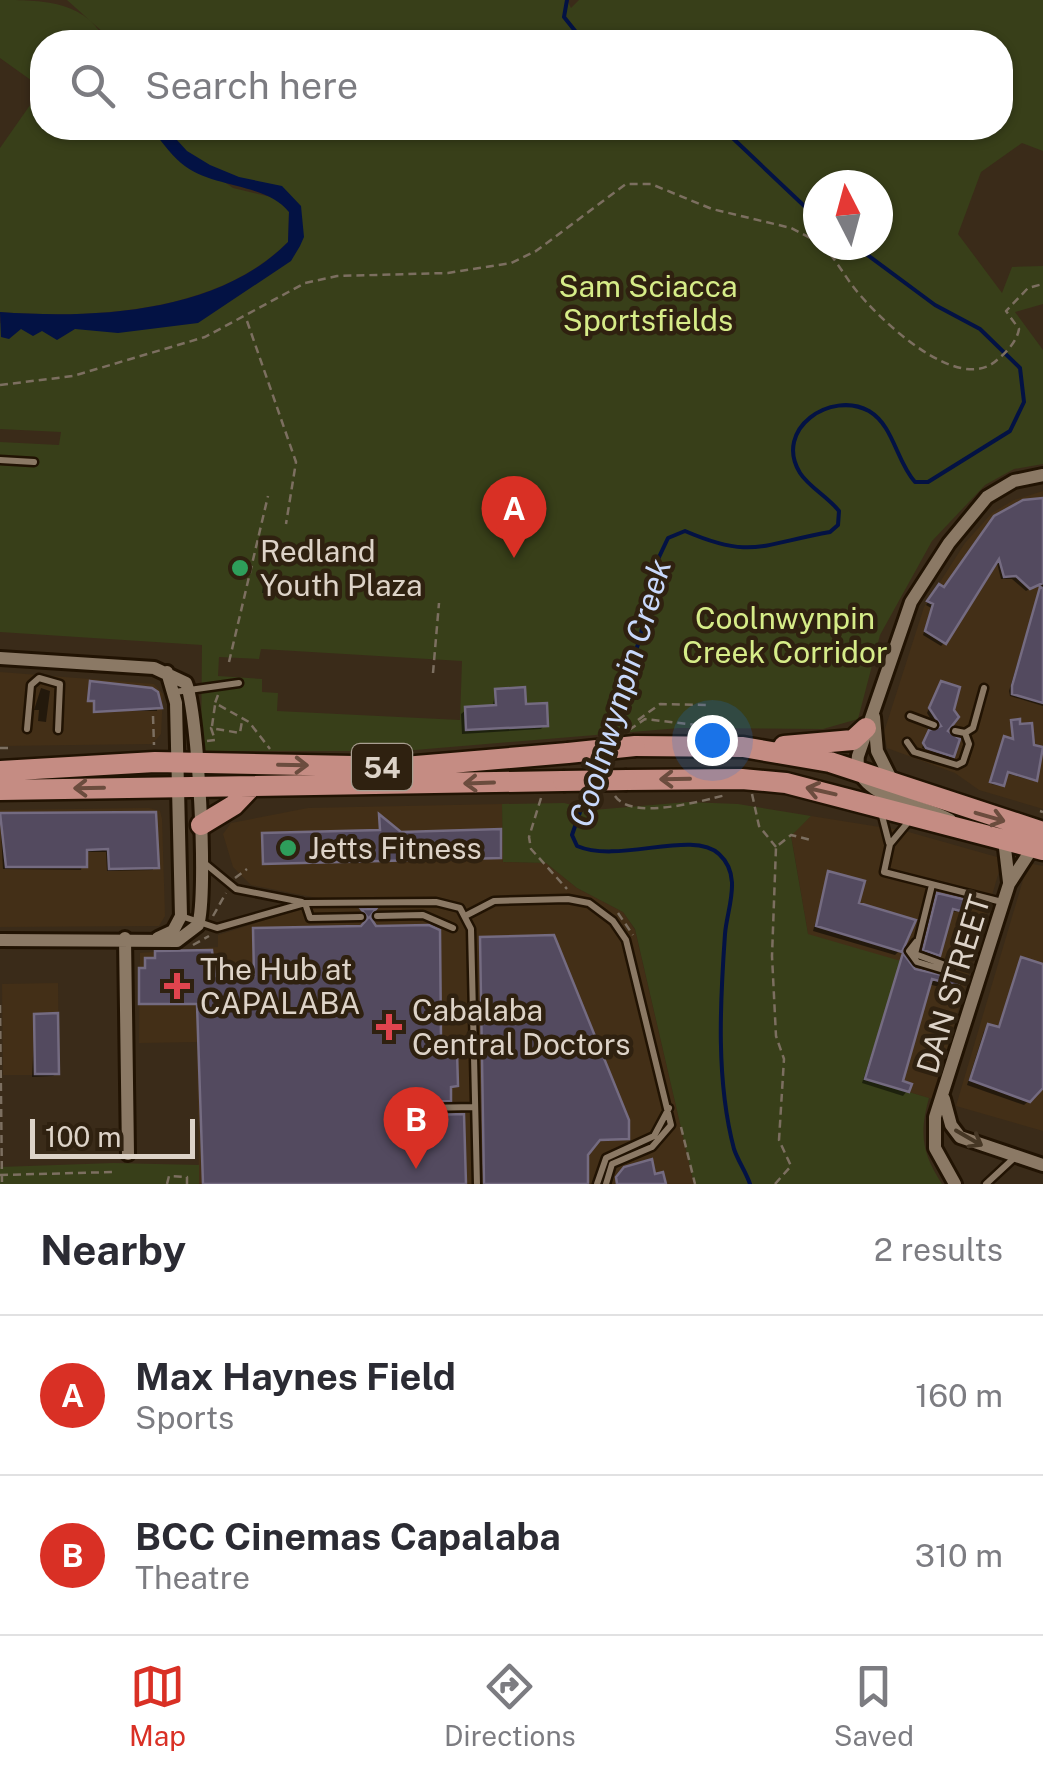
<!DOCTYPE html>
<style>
body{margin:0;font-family:"Public Sans",sans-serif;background:#f7f7f7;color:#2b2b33}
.compass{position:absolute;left:803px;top:170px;width:90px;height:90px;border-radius:50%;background:#fff;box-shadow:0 2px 8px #0004;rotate:354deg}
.scale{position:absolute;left:30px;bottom:25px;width:165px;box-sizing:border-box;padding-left:10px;border:5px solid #ddd3c8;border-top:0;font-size:28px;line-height:35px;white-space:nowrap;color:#ddd3c8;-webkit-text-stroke:8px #2f2110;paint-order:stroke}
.you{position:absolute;left:712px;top:740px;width:35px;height:35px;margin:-25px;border:8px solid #fff;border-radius:50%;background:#1a73e8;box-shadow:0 0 0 15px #1a73e833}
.badge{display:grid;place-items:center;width:65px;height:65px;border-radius:50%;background:#d93025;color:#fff;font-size:32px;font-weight:700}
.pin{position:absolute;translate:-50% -82px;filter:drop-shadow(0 2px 5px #0008)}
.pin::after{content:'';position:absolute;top:52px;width:35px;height:30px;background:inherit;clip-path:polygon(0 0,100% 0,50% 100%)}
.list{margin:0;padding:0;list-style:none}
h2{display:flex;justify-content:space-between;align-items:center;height:130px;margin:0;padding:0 40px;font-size:42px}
h2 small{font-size:32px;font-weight:400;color:#7c7c81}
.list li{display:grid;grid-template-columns:65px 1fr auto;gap:30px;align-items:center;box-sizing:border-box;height:160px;padding:0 40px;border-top:2px solid #e1e1e2}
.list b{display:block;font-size:38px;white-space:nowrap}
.list p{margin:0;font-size:32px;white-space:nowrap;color:#7c7c81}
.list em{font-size:32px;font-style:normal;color:#7c7c81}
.icon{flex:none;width:55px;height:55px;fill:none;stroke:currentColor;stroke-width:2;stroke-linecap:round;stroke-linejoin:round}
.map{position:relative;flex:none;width:1043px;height:1184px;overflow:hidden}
.search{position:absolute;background:#fff;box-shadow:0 2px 8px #0004;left:30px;right:30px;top:30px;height:110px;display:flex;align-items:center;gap:25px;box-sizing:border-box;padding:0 35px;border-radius:40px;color:#7c7c81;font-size:38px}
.sheet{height:450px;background:#fff}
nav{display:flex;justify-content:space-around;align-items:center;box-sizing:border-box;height:140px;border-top:2px solid #e1e1e2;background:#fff;font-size:28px;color:#7c7c81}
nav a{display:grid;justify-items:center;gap:5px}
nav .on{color:#d93025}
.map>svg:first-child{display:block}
.built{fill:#432f17}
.green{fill:#383f19;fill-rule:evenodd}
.water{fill:#031244}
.shadow{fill:#0007}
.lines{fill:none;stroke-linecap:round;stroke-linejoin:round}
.stream{stroke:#031244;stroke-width:4}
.building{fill:#534a5f;stroke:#746b81;stroke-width:2.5}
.service-casing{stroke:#211303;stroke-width:11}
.minor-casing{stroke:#211303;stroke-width:18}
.primary-casing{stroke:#211303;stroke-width:25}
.path{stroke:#7c6f60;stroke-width:2.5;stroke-dasharray:8 5;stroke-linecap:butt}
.service{stroke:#8b7965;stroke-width:6}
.minor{stroke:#8b7965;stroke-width:12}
.primary{stroke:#c58c83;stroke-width:20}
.primary-bridge-casing{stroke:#211303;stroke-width:25;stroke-linecap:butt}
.primary-bridge{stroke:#c58c83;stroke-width:20}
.oneway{stroke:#6b4c3e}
.oneway2{stroke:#463725}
.leisure-dot{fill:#2e9e5b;stroke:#2f2110;stroke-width:4}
.health-dot{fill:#e0444e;stroke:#2f2110;stroke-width:4}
.labels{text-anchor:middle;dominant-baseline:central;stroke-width:9;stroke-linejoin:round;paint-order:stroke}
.shield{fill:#2f2110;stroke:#a99e91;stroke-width:2.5}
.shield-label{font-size:28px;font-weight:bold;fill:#ddd3c8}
.park-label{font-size:30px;fill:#d6ec88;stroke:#2f2110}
.poi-label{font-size:30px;fill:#ddd3c8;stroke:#2f2110;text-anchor:start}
.street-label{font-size:30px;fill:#ddd3c8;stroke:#2f2110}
.water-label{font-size:32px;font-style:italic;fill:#c8d8fb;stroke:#2f2110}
</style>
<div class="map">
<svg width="1043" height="1184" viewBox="0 0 1043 1184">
<rect width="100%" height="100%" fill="#3a2b19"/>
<path class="built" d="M1043,491V809L979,790L955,773L887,748L884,732L924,607L965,543L992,513L1014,500Z
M0,672L154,684L163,694L161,734L152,744L0,746Z
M502,804L503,862L546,863L577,888L623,912L635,930L694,1184H199L197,1042L139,1043L140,953L218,947V935L297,910L317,898L251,885L233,867L223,834L231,823L308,808Z
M149,808L160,811L162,819L165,916L159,926L0,927V810Z
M811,816L905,831L997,857L1000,868L932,1099L865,1079L808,934L791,835Z
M1028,863L1043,866V1131L956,1106Z
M58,983L59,1075H3L2,984Z"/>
<path class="green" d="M0,0C40,0 86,0 106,42H42V128H149L233,188L279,199L289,212L288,242C217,313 94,319 0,312V148L42,88L0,58Z
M67,0H567L571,8L579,0H1043V151L1022,143L981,172L958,234L1002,293L1012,267L1043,266V304L1015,312L1043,350V464L1014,469L985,485L932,541L880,635L858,719L823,729L680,728L403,751H201L202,645L0,632V442L59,445L61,432L0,429V323L83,324L216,299L295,242V210L281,192L185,159L158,128H1000V42H114ZM818,185H878V245H818ZM261,649L462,661L460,720L277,711L278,693L262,692V679L218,676L219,657L259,659ZM525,687L526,704L547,703L548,725L466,730L465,707L496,705L495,689Z
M688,802L738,804L811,816L791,836L808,934L901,961L865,1079L929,1098C919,1134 922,1153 942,1184H694L635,929L623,912L577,888L546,863L503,862L502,804L564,803L593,810Z
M114,1163L199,1165V1184H0V1167Z"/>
<path class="water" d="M149,128H166L187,151L210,165L239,177L282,186L301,206L304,237L300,246L291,261L198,323L118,333L75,329L57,340L42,331L33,336L21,329L9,339L1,337L0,312C94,319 218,313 288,242L289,212C265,182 211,189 181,163C169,153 160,138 149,128Z"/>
<path class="shadow" d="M1043,503V706L1010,696L1009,691L1041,583L1026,591L1012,579H1001L996,559L944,643L941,646L923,635L931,608L926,605L936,590H943Z
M264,578H273L271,593H262Z
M938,687L952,756L949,759L922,748L926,736L938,730L927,713Z
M41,688L50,691L46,722L38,721L39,710H34Z
M496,691L524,707L545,725L541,729L462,734L461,714L466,710L492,708Z
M158,699L157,711H95Z
M1011,724L1029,725L1031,747L1043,753L1034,781L1005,773L1000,786L991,784L1003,740L1012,741Z
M154,814L153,870L107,871L106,852H85L81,870L3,869L0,815Z
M829,873L900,950L895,955L813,931Z
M938,895L962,911L950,912L935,958L921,953Z
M481,939L626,1138L597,1140L585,1154V1184H484Z
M903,957L914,971L956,985L951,990L928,984L900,1083L907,1091L903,1096L862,1083Z
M1022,960L1043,964V1088L1024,1105L967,1085L984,1031L988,1027L997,1029Z
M213,979L410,1101L411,1137L463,1184H204L198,1003Z
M35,1016L57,1073L53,1076L32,1077Z"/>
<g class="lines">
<path class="stream" d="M567,0L564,17L584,42
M722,128L818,219
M602,742L640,639L652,572L668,538L685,531C752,560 762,544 830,532L838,525L839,511C828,497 809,487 800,473C773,429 831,390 869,411C894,426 896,461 915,482H928L1010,431L1024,402L1020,368L980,329L935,305L854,245
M593,775L599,756
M588,789L572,835L577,846C619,864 693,829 719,854C743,876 727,908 725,934C720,1004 716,1081 734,1149C738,1161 746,1172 750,1184"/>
</g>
<path class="building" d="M1043,498V583L1030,589L1016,576L1004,577L999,559L946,644L925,631L933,604L927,601L939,584L944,587L994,516L1023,500Z
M1040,587L1043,588V703L1012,694V686Z
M90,681L152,688L158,692L162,708L94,712V701H88Z
M941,681L960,687L954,710L959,717L948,731L960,739L954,757L926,748L923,743L929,730L941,726L929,708Z
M525,687L526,704L547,703L548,726L466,730L465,707L496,705L495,689Z
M1020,719V724L1032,723L1034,745L1043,747L1037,781L1008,772L1004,786L990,782L1004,736L1013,739L1011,720Z
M156,812L159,868L109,869L108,849L87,850V867H6L0,813Z
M379,814L401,832L501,829V858L263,864L262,833L380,830Z
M828,871L865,881L859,903L916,920L902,952L816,926Z
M937,893L967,900L964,912L953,909L940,956L923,950Z
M361,909H376L370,917L376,926L429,925L440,930L441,1039H449L450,1052L457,1051L458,1086L451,1087V1101L413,1102L414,1134H433L432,1115L464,1114L466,1184H203L197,1004H139V968H145V958H155V951L212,950L215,976H254L253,928L361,926L368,918Z
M554,935L629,1120V1139L600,1140L588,1155V1184H484L480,937Z
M903,953L915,969L960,979L958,986L932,979L903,1081L912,1084L909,1092L865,1079Z
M1021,957L1043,964V1088L1030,1102L970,1080L988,1024L999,1027Z
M58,1013L59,1074H35L34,1014Z
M652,1159L655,1174L663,1172L666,1184H617L616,1177L624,1167Z"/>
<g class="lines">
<defs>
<path id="service" d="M0,460L34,462
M175,692L239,683
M910,716L934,725
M27,729L31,685L39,678L60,684L58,730
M955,731L965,733L973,728L984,688
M907,742L914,752L957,765L963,762L969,744L965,733
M881,812L889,843
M910,820L890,844L884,872L1002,902
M202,861L236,889L302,902
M932,885L915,954L948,966L956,962
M305,903L310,918L361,917
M467,915L494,901L568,899L589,903L613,921L626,940L671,1125L652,1147L612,1164L606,1184
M181,916L217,928L305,903L436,902L460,908L471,929L477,1184
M377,916L423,915L453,928
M916,942L909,951L917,962L947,971L956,963
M425,1125L424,1108L474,1107
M597,1184L606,1158L654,1136L669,1108
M986,1184L1014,1158"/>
<path id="minor" d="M0,658L154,668L186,683C198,712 208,894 198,925L177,941L0,940
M874,717L877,751L892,781
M950,820C922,803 852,798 858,756L911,602L949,543L987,497L1014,481L1043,475
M1004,840L1009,882
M125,938L128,1154
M158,938L173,931L181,916L176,703L167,672
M944,1099L951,1125L960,1137L1043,1165
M955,1184L935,1148V1117L1009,884L1033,847"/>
<path id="primary" d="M635,746L743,747L830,762L1043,832
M784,746L853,740L866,728
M0,771L155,762L404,767L568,753
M627,780L742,779L786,783L1043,850
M0,790L563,781
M201,825L234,805L251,787"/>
</defs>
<use href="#service" class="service-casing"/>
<use href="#minor" class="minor-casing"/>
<use href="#primary" class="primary-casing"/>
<path class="path" d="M821,245C835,257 843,274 855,289C878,318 958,396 997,360C1007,352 1017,341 1019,329L1006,311L1028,288L1043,284
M247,321L296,462L286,524
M0,385L73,376L205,337L305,283L337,276L448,273L511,263L536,251L626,184H651L712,209L791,228L818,242
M229,662L268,496
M433,673L439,603
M218,695L215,703L249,722L270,749
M153,716L154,745
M638,720L660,704L710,705
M212,726L215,705
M629,730L645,719L722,728
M207,741L215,740L211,728L240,733L242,721
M0,748H11
M752,794L759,826L776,847
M615,796C632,821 701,801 726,795
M541,798L529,837L531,849L567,889
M1040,811L1043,812
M235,878L247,869
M618,913L633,935
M213,916L226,893
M193,945L209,936
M0,1005L2,1184
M681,1127L695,1184
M0,1175L114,1172
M167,1184L169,1176L187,1177V1184
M775,1184L791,1166L779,1140L784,1059L776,1036L772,956L776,847L791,835L811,840"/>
<use href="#service" class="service"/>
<use href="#minor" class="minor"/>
<use href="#primary" class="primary"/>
<defs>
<path id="primary-bridge" d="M568,753L635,746
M563,781L627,780"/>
</defs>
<use href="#primary-bridge" class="primary-bridge-casing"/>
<use href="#primary-bridge" class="primary-bridge"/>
</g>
<defs><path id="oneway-shaft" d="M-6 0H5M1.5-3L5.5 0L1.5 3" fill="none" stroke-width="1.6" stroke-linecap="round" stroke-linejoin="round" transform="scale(2.5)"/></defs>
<g class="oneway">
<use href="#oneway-shaft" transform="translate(293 765) rotate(1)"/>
<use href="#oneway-shaft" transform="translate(675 779) rotate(179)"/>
<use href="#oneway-shaft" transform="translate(479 783) rotate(178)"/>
<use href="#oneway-shaft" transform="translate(89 788) rotate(179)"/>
<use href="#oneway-shaft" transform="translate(821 791) rotate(-167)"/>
<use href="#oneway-shaft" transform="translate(990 817) rotate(16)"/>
</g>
<use class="oneway2" href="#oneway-shaft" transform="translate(969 1138) rotate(30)"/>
<g class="leisure-dot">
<circle cx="240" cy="568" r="10"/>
<circle cx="288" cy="848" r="10"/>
</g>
<g class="health-dot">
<path d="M172 971h10v10h10v10h-10v10h-10v-10h-10v-10h10z"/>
<path d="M384 1012h10v10h10v10h-10v10h-10v-10h-10v-10h10z"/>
</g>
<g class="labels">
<rect class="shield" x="352" y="744" width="60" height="46" rx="8"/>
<g class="shield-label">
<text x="382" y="767">54</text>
</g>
<g class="park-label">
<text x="648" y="286">Sam Sciacca<tspan x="648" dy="34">Sportsfields</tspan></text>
<text x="785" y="618">Coolnwynpin<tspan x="785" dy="34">Creek Corridor</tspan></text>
</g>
<g class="poi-label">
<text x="260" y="551">Redland<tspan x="260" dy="34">Youth Plaza</tspan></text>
<text x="308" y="848">Jetts Fitness</text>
<text x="200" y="969">The Hub at<tspan x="200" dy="34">CAPALABA</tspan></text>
<text x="412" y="1010">Cabalaba<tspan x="412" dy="34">Central Doctors</tspan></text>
</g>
<g class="street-label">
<text transform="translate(953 984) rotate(-73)">DAN STREET</text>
</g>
<g class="water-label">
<text transform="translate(620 693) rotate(-73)">Coolnwynpin Creek</text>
</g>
</g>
</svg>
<svg class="compass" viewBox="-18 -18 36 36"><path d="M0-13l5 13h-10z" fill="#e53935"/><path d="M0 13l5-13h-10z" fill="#7c7c81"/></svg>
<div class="scale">100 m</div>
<div class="you"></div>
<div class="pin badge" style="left:514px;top:558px">A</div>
<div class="pin badge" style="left:416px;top:1169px">B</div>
<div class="search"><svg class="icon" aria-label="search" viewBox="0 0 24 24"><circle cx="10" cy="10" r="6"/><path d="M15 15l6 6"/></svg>Search here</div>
</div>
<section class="sheet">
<h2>Nearby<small>2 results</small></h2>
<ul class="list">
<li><span class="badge">A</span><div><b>Max Haynes Field</b><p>Sports</p></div><em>160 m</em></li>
<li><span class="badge">B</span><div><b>BCC Cinemas Capalaba</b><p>Theatre</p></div><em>310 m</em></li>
</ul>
</section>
<nav>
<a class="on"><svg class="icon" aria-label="map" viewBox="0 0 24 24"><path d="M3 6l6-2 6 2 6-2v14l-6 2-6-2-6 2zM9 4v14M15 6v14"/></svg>Map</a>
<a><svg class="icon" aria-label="directions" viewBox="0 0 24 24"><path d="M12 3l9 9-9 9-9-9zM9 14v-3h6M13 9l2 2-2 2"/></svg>Directions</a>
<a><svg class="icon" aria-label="saved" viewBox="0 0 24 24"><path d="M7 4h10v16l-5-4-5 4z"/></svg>Saved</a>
</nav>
